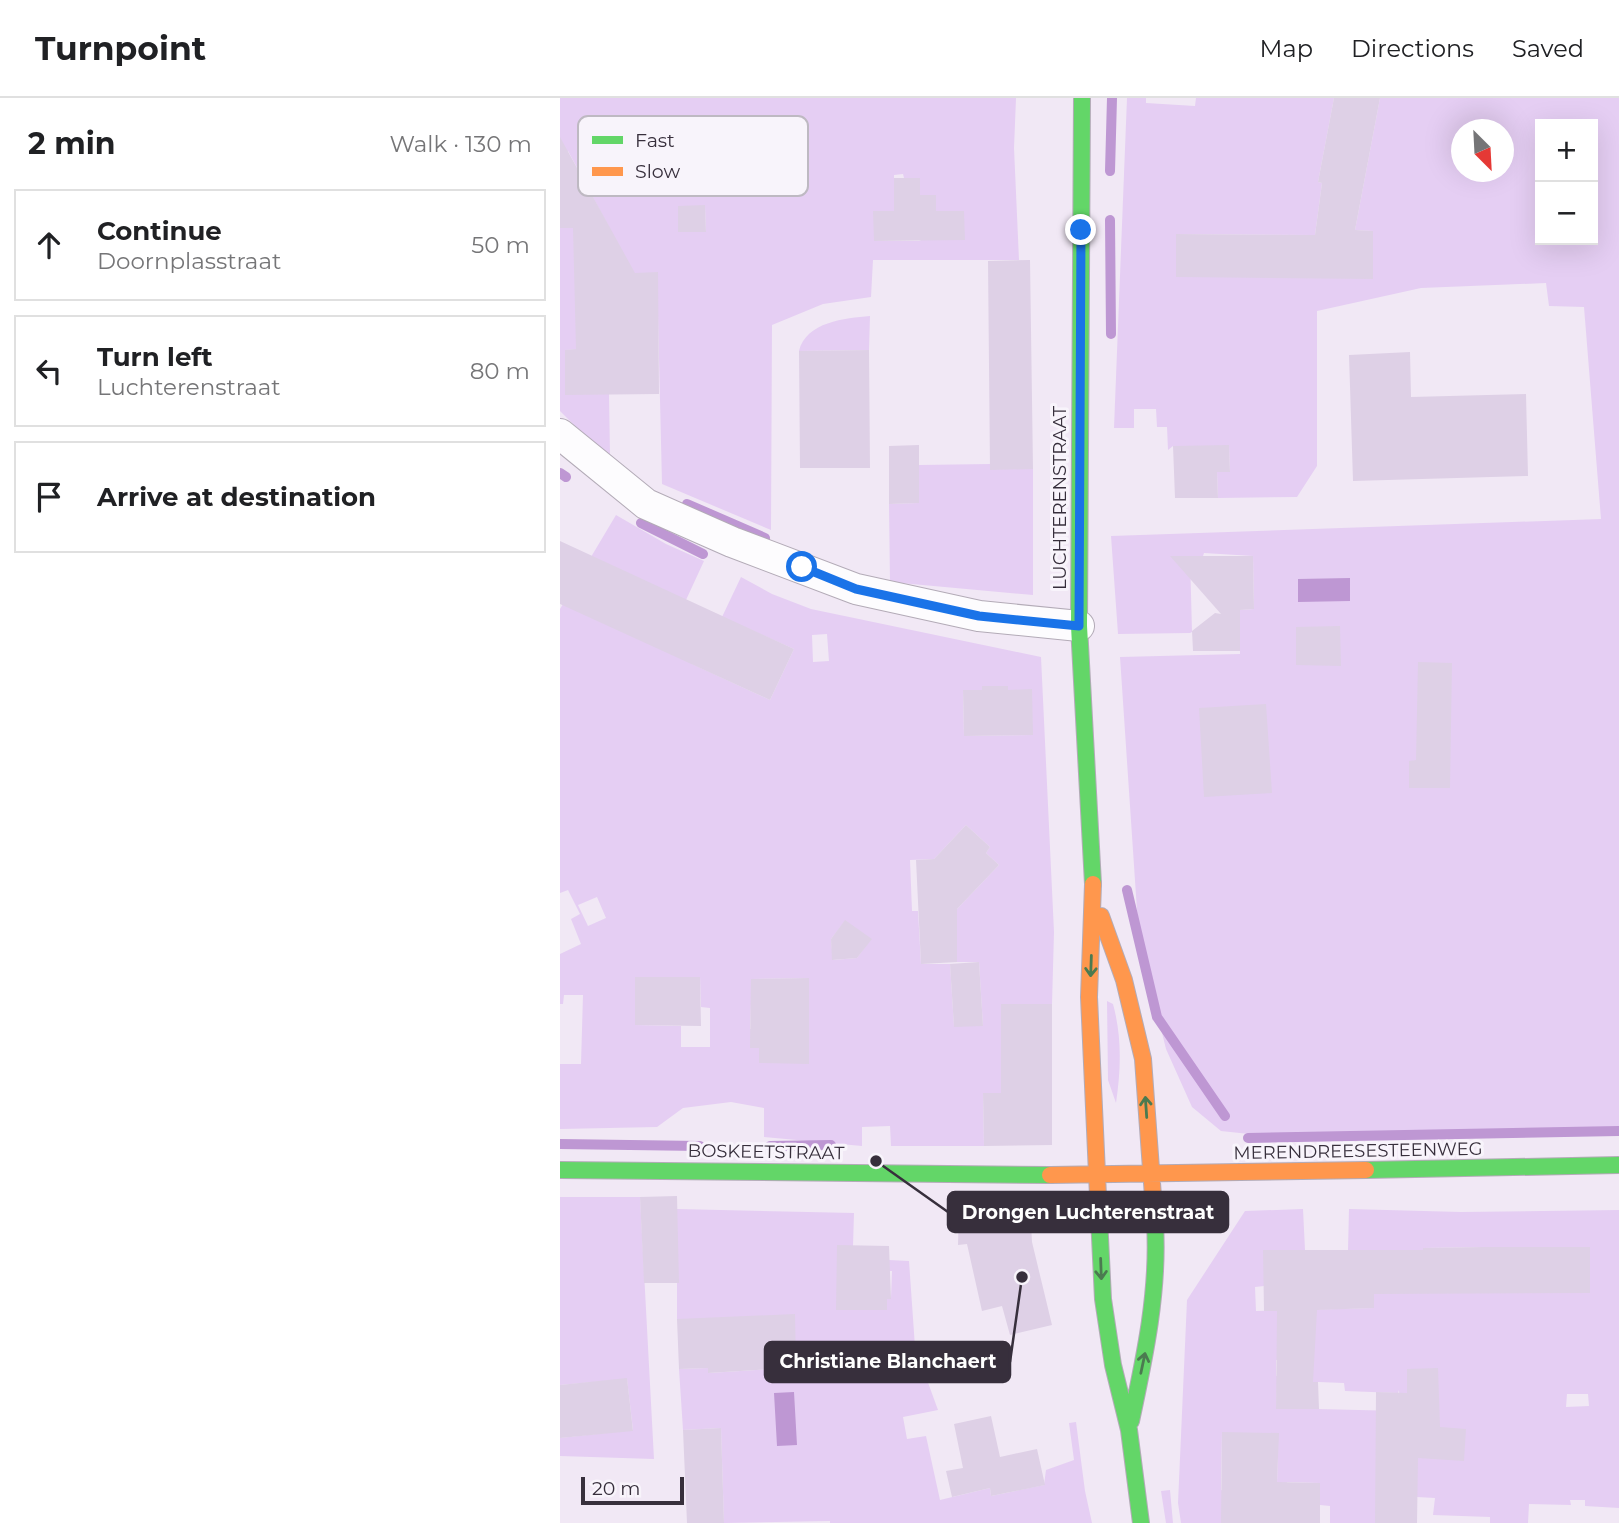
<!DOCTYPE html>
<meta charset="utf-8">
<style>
body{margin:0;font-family:Montserrat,sans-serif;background:#f2f2f2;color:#202124}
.controls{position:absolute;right:21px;top:21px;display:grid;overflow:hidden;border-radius:0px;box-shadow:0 7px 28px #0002}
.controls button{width:63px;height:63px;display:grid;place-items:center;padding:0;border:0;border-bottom:2px solid #e0e0e0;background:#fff;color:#202124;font:35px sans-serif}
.compass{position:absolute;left:891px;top:21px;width:63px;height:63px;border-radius:50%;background:#fff;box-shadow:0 7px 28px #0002;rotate:156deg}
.scale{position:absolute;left:21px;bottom:18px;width:103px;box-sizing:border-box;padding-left:7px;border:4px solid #372f3c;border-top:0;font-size:19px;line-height:24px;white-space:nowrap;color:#372f3c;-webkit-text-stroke:5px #f8f4fb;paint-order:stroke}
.stop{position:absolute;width:21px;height:21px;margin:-16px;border:5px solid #1a73e8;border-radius:50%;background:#fff}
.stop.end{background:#1a73e8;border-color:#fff;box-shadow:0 2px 7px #0008}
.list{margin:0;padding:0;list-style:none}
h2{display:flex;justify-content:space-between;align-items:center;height:91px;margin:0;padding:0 28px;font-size:30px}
h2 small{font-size:23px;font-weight:400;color:#757577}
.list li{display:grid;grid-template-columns:46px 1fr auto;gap:21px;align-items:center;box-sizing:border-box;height:112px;margin:0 14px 14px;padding:0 14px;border:2px solid #e0e0e0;border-radius:0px}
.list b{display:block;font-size:26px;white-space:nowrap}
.list p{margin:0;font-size:23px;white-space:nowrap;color:#757577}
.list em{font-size:23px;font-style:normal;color:#757577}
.icon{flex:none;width:38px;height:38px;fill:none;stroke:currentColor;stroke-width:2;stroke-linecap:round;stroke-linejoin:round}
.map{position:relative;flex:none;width:1059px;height:1425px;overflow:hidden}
header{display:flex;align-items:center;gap:42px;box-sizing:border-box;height:98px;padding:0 35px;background:#fff;border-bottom:2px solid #e0e0e0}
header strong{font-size:33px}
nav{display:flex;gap:38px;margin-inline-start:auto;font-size:24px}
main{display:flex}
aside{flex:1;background:#fff}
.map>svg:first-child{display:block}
.green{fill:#e5cef3;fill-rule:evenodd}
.water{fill:#be97d3}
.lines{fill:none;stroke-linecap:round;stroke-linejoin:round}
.stream{stroke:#be97d3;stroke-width:10}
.building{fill:#ded0e6}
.street-casing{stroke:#b3abb7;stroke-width:32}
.fast-casing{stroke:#b3abb7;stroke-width:18}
.slow-casing{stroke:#b3abb7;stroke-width:18}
.street{stroke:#fdfcfe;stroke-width:30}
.fast{stroke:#63d668;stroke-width:16}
.slow{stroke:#ff974d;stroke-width:16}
.oneway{stroke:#4b7a50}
.route{stroke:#1a73e8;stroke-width:9}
.labels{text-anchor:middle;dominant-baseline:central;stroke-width:6;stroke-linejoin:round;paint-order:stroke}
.street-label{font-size:18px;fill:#372f3c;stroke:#f8f4fb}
.key{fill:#f8f4fb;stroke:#beb9c2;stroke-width:2}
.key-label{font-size:19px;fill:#372f3c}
.leader{fill:none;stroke:#372f3c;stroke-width:2.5}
.callout-dot{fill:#372f3c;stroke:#f8f4fb;stroke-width:2.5}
.callout{fill:#372f3c;stroke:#372f3c;stroke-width:2.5}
.callout-label{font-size:19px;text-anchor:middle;font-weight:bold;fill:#fff}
</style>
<header>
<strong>Turnpoint</strong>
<nav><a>Map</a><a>Directions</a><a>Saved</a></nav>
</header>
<main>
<aside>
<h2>2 min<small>Walk · 130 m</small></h2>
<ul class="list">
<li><svg class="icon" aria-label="ahead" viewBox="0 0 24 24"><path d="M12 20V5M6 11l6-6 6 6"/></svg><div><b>Continue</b><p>Doornplasstraat</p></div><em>50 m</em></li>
<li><svg class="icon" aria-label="left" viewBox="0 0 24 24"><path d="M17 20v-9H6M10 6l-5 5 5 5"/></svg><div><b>Turn left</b><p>Luchterenstraat</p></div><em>80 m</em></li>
<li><svg class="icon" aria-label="arrive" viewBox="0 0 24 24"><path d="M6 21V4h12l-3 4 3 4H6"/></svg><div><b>Arrive at destination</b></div></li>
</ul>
</aside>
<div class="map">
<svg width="1059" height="1425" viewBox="0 0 1059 1425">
<rect width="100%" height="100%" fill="#f1e8f5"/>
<path class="green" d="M0,0H456L454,50L459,162H313L311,199L263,206L212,227L211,432L102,386L97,176L26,251L5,252V296H49L50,357L29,342L0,313V130L49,129L8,53L0,58ZM343,76L344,80H360V97H376V136L359,143H314V113H334V77ZM118,108H145L146,134H118Z
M567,0H586V5L635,8L636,0H774L758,84L762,85L755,137L616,136L812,181L813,133L795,132L820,0H1059V1035L708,1038L661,1033L632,1009L606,951L579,842L560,559L680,556V512L694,511L693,458L644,455L643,458H630L632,534L630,535L558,536L551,438L1041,421L1024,209L989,208L986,185L861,190L757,213V368L737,399L658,400L657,374L670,373L669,348H613L608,352L607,329H597L596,311H574V330H554ZM980,26H1033V142H980ZM902,32H944V74H902Z
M310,218L309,252L239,253C246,224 285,220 310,218Z
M430,366L473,371V497L330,484L329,406L358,405L359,367Z
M56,417L106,446L144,463L126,502L132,566L210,602L234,551L162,519L181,479L212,496L251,511L481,559L494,834L492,906H452L451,959L441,960V995H423L424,1048H331L330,1028L302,1029V1048L204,1039V1010L171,1004L123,1010L97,1029L0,1031V966H21L23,897H4L3,906H0V856L21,846L11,821L20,816L8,792L0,795V511ZM267,536L269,563L253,564L252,537ZM422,588H447L448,592H472V637L404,638L403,592H422ZM406,727L430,749L426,755L439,767L397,811V864H419L423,928H394L390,866H361L358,813H352L350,762L374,761ZM37,799L46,820L28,828L18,807ZM285,823L311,841L297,860L273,862L271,841ZM75,879H140L141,909L150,910V949H121V928L75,927ZM249,880L199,931H190L192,881Z
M547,903L553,906C562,939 561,971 556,1005L548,982Z
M0,1099H80L94,1361L0,1358V1340L73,1332L67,1281L0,1287Z
M117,1111L294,1115L293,1148L276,1212H327V1201L331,1200L332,1173H329V1162L349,1163L355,1249L378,1312L343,1319L347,1341L366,1338L380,1402L430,1390L431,1398L484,1387L486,1372L514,1362L509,1325L516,1324L525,1393L532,1425H270V1423L164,1425L161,1330L123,1332L119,1271L148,1270L149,1275L213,1271V1268L117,1221Z
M743,1111L745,1152L704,1188L695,1189L696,1213L814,1210L813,1152H788L789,1111L901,1114L1059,1112V1410L1025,1408V1402H1010L1011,1407L969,1406L968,1425H930V1419L873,1417L875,1400L857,1399L818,1425H770V1408L760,1407L759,1385L727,1384L716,1425H621L618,1405L627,1202L685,1113ZM922,1149L864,1195L863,1150ZM1030,1149L1029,1195H972L971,1150ZM716,1262H743L753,1278H716ZM758,1284L784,1285L785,1293L838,1295L839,1292L840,1313L716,1310L717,1285ZM1007,1296H1028L1029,1308L1006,1309ZM662,1334L718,1354L717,1386L706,1394L661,1392Z
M610,1392L613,1425H606L601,1393Z"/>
<path class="water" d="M790,480V503L738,504V481Z
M234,1294L237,1347L217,1348L214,1295Z"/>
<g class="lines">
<path class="stream" d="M550,73L552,0
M550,122L551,236
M0,375L6,379
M127,406L205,440
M81,425L143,456
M567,792L597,919L665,1018
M688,1040L1059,1033
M0,1046L140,1048
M210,1048L271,1047"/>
</g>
<path class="building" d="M774,0H820L795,132L813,133V181L616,179V136L755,137L762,85L758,84Z
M0,39L75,175L98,174L99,296L5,297V252L16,251L13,130H0Z
M334,80H360V97H376V113H404L405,142L314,143L313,113H334Z
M145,107L146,134H118V108Z
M470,162L473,371L430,372L428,163Z
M309,252L310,370H240L239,253Z
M850,254L851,299L966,296L968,378L793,383L789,257Z
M359,347V405L329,406V348Z
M669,347L670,374H657L658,400H615L613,348Z
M0,443L234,551L210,602L0,506Z
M610,458H693L694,511L680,512V553H633L632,533L655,515L661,516Z
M780,528L781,568L736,567V529Z
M858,564L892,565L890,690H849V663L856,662Z
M422,588H448V592L472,591L473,637L404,638L403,592H422Z
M706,606L712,695L644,699L639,610Z
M406,727L430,749L426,755L439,767L397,811V864L361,866L356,762L374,761Z
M285,822L312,841L297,860L272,862L271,841Z
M419,864L423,928L394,929L390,866Z
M75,879H140L141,928L75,927Z
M249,880V966L199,965V950H190L191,881Z
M441,906H492V1047L424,1048L423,995H441Z
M117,1098L119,1185H84L80,1099Z
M399,1107H470L472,1144L492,1227L450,1237L442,1208L422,1213L407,1146L398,1147Z
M277,1147L329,1148L331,1201H327V1212H276Z
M923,1149H1030V1195L814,1196V1210L757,1212L753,1284H758L759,1311H716L717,1213H704L703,1152H863V1150Z
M235,1216L236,1266L213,1268V1271L148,1275V1270L119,1271L117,1221Z
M878,1270L880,1329L906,1331L904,1363L858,1360L857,1425H815L816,1294L847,1295V1271Z
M67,1280L73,1333L0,1340V1287Z
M431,1318L440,1359L477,1351L485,1387L431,1398L430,1390L392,1399L386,1373L403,1370L394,1326Z
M161,1330L164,1425H127L123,1332Z
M662,1334L719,1335L717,1384L760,1385V1425H661Z"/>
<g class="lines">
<defs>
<path id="street" d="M0,336L86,406L172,444L296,491L419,518L519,528"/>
<path id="fast" d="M522,0L519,528L533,786
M0,1072L490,1077
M806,1072L1059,1067
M538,1098L543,1201L553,1267L569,1332L581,1425
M571,1323C585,1258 599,1192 595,1126"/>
<path id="slow" d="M533,786L529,899L538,1098
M541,818L564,882L583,961L595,1126
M490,1077L806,1072"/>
</defs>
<use href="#street" class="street-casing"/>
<use href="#fast" class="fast-casing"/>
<use href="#slow" class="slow-casing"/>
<use href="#street" class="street"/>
<use href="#fast" class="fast"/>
<use href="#slow" class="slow"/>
</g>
<defs><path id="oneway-shaft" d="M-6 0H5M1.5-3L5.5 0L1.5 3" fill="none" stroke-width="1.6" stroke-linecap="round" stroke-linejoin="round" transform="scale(1.75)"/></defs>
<g class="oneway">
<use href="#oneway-shaft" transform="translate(531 868) rotate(92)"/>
<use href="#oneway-shaft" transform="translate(586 1009) rotate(-94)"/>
<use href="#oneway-shaft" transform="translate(541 1171) rotate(88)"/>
<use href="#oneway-shaft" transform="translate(583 1265) rotate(-78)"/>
</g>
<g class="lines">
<path class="route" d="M242,469L296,491L419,518L519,528L521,132"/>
</g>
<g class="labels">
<g class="street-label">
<text transform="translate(500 400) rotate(-90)">LUCHTERENSTRAAT</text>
<text transform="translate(798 1053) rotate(-1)">MERENDREESESTEENWEG</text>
<text transform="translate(206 1054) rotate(1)">BOSKEETSTRAAT</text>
</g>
</g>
<rect x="18" y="18" width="230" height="80" rx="10" class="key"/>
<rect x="32" y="38" width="31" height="8" fill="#63d668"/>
<rect x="32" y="69" width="31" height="9" fill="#ff974d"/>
<g class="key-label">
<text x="75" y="49">Fast</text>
<text x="75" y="80">Slow</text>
</g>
<path class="leader" d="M316 1063L388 1114M462 1179L450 1264"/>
<g class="callout-dot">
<circle cx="316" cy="1063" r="7"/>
<circle cx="462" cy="1179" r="7"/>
</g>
<g class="callout">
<rect x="388" y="1094" width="280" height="40" rx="7"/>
<rect x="205" y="1244" width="245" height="40" rx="7"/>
</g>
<g class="callout-label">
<text x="528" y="1121">Drongen Luchterenstraat</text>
<text x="328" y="1270">Christiane Blanchaert</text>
</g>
</svg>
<div class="controls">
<button>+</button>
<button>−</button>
</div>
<svg class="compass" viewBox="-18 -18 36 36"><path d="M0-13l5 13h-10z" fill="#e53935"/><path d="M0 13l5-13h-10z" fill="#757577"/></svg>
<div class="scale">20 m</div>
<div class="stop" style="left:242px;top:469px"></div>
<div class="stop end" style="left:521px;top:132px"></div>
</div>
</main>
